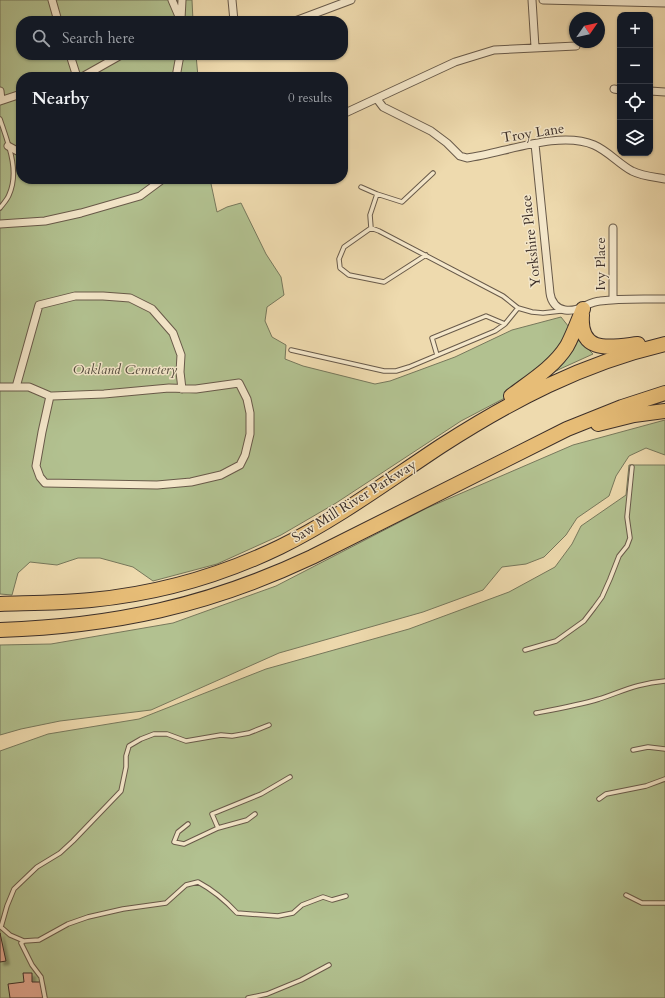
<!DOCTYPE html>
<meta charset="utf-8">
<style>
body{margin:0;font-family:Cardo,serif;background:#20242c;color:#f1f3f6}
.controls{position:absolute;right:12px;top:12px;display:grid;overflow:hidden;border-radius:8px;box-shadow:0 1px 3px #0004}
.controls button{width:36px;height:36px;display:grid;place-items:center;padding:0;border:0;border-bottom:1px solid #363941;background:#171b24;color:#f1f3f6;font:20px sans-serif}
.compass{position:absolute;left:569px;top:12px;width:36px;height:36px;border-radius:50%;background:#171b24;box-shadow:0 1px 3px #0004;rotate:56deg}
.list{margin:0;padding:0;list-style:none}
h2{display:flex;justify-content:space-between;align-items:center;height:52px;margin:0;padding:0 16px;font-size:17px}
h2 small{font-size:13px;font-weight:400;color:#9ea1a6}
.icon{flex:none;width:22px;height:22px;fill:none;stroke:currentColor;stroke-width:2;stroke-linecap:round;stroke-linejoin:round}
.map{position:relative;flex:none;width:665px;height:998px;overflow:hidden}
.search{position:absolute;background:#171b24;box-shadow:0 1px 3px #0004;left:16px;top:16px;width:332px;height:44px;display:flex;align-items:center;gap:10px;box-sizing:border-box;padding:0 14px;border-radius:16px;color:#9ea1a6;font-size:15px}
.panel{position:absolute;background:#171b24;box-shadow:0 1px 3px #0004;left:16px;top:72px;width:332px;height:112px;border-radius:16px}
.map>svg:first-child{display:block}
.green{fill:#b2c190;stroke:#77785c}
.building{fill:#e6ab94;stroke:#3c2f29;filter:url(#shadow)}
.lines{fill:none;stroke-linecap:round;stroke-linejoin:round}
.lane-casing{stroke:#685a4a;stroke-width:5.5}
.street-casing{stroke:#685a4a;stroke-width:9}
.highway-casing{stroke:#3c2f29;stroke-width:16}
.lane{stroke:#f4e7ca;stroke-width:3.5}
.street{stroke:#f4e7ca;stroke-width:7}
.highway{stroke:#e7bd77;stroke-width:14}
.labels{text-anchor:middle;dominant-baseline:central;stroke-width:3;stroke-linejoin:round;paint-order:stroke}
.street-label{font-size:14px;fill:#3c2f29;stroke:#f4e7ca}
.park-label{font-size:14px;font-style:italic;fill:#544c3e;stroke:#f4e7ca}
</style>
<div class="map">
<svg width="665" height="998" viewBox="0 0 665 998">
<defs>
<filter id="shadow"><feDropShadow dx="3.5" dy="3.5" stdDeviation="1" flood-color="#0004"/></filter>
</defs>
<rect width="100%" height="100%" fill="#eedaae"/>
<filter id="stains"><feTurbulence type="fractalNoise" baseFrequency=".005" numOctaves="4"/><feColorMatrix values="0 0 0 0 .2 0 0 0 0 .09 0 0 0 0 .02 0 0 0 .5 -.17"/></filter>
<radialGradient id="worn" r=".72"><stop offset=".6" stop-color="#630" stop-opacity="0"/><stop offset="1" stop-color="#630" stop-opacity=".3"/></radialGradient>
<path class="green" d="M0,0H192L193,21H21V55H196L198,77H21V179H210L217,212L227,207L241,203L266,254L281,277L284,295L267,307L265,321L272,337L286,345L285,359L303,366L375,384L390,381L455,357L512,330L561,317L580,341L593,354L560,369L461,421L336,503L281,535L217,564L153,581L133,567L100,558H78L57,565L30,562L18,573L12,595L0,594Z
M665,420V455L646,448L629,456L616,476L609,496L577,518L566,535L544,557L526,564L502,567L483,590L423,612L279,653L151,710L60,721L21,729L0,735V645L51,644L173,623L276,586L427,508L573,445Z
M629,465H665V998H0V751L48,734L139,719L266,669L409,629L509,592L555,567L572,544L581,526L626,495Z"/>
<path class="building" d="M0,933L6,961L0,962Z
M23,973H32V982H41L43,998H10L8,984L24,982Z"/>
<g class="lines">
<defs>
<path id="lane" d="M0,119C8,143 20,171 9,195C7,200 3,204 0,208
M361,187L377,194
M371,228L370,215L377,194L402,202L433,173
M426,255L384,282L349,275L340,268L339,259L344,247L371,228L379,231L503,296L518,308L532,312L543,313L561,311
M291,350L384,371H396L409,367L495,331L505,324L518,308
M437,355L432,338L486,316L505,324
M525,650L556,641L584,621L594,608L602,597L610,579L619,556L627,546L630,538L627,517L632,467
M536,713C557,709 579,705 599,699C623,691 639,683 665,681
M633,750L648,747L665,749
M599,799L606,794L646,786L665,779
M255,814L247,820L218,828L212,814L261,794L290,777
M188,824L178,832L174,842L184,844L218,828
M626,895L642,903H665
M24,941L39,940L68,924L88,917L123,909L166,903L186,885L198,882C213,890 225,900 237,913L278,916L293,913L302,905L323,897L332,900L346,896
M45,998L41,977L32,965L21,943L24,941L10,935L1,927L7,906L14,889L37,867L60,853L73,841L121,791L126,767V756L129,746L141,739L154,734H167L186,741L221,735L232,736L249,733L269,725
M248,998L267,994L301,980L329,965"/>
<path id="street" d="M52,0L58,21
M172,0L181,21
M232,0L234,21
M532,0L535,47
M543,0L665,3
M181,19L182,0
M295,21L351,0
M70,55L77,77
M82,77L121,55
M176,77L180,55
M614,89L620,90
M0,91L1,100
M650,91L665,92
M377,99L383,107L431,131L447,143L460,156L467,158C504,153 559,130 594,145C608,151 619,164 632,171C642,176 654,177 665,179
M0,101L21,94
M343,114L455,62L494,50L576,46
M535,144L550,293C551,302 557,309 565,310C580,312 587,302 600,301C621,298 644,299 665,299
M8,146L21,153
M0,224L45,221L81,213L140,196L163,179
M613,299V228
M0,387H29L50,396H52L104,394L169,388L196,389L239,383L247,399L250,413V434L245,455L240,465L221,475L191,482L157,485L45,483L40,477L36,466L42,432L50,396
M16,387L39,305L75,296H103L130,298L152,309L173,333L181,355L180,372L182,389"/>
<path id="highway" d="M582,315C579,355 611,347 638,344
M511,396C531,381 554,367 567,346C573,335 578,321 583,309
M598,424L634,415L665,411
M0,604C30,603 61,603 91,600C156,594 222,575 280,547C337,519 388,481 441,446C511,401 583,363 665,344
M0,630C114,626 208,606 312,557L567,429L622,407L665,393"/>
</defs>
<use href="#lane" class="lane-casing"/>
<use href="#street" class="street-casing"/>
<use href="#highway" class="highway-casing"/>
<use href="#lane" class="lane"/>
<use href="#street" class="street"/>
<use href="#highway" class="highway"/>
</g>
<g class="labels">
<g class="street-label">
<text transform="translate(533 133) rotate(-9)">Troy Lane</text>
<text transform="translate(531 241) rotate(-96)">Yorkshire Place</text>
<text transform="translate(600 264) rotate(-90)">Ivy Place</text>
<text transform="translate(354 501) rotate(-32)">Saw Mill River Parkway</text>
</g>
<g class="park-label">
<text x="125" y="369">Oakland Cemetery</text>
</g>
</g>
<rect width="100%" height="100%" filter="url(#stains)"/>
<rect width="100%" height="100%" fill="url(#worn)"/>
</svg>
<div class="controls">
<button>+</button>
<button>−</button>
<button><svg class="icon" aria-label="locate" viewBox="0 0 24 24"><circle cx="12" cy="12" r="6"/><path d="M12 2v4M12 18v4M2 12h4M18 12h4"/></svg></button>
<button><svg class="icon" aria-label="layers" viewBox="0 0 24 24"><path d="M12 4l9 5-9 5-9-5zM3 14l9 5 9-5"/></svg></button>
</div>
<svg class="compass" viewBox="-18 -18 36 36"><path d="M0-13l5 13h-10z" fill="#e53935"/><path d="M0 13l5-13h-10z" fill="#9ea1a6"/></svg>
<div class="search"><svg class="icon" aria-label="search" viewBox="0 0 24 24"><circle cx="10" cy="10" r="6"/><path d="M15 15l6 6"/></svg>Search here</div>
<section class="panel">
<h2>Nearby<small>0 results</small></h2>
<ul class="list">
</ul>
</section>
</div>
